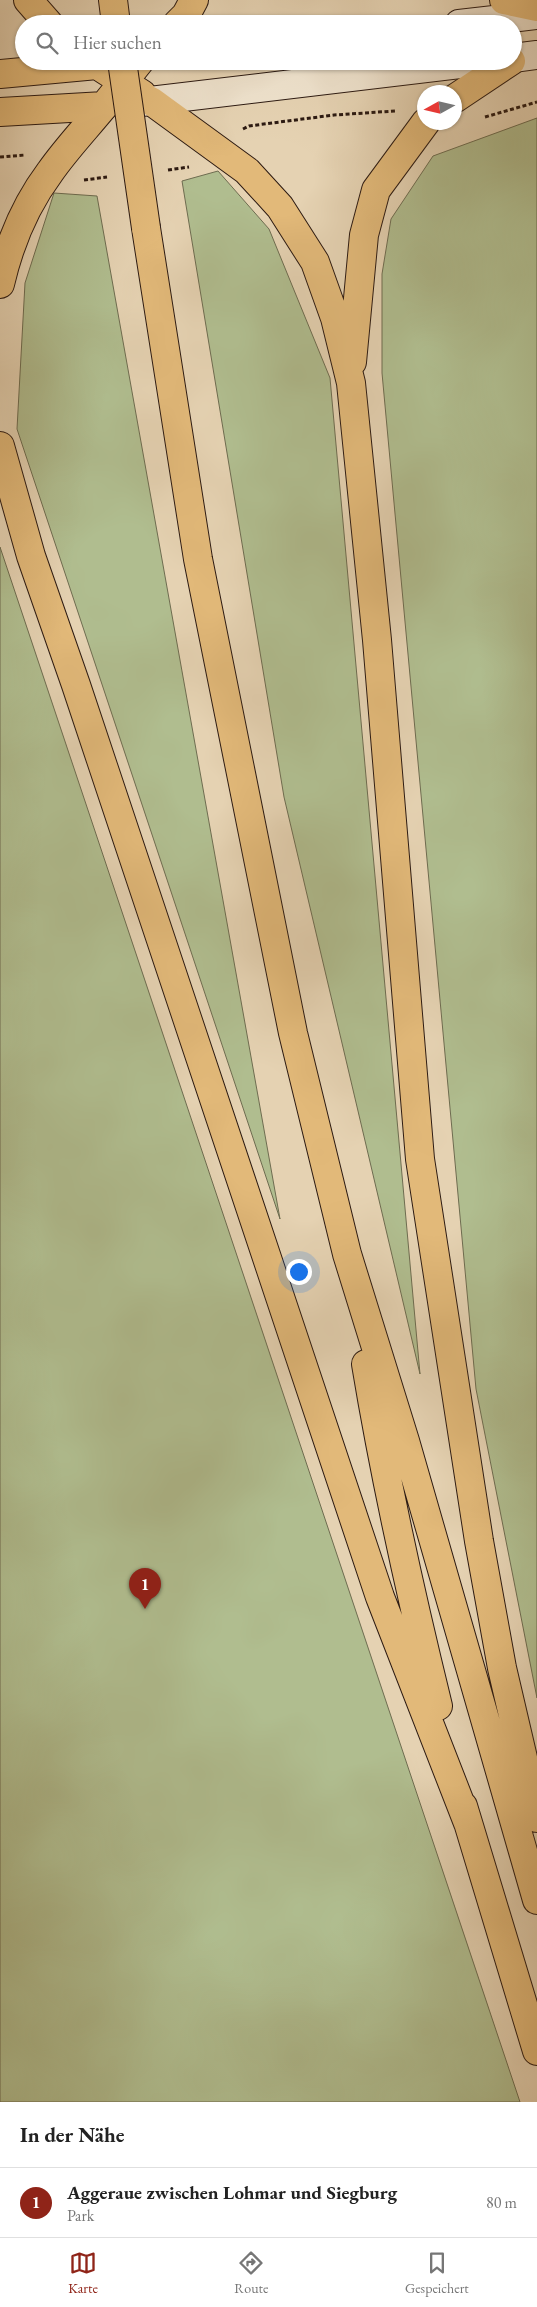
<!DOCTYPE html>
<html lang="de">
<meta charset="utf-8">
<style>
body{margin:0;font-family:"EB Garamond",serif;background:#f2f2f2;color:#222}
.compass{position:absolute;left:417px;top:85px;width:45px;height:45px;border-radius:50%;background:#fff;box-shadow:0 1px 4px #0004;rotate:262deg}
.you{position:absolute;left:298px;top:1271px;width:18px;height:18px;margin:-12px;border:4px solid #fff;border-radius:50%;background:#1a73e8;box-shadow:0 0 0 8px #1a73e833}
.badge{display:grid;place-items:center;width:32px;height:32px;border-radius:50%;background:#8f2418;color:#fff;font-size:16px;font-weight:700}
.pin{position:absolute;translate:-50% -41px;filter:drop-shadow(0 1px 2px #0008)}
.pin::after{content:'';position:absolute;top:26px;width:18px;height:15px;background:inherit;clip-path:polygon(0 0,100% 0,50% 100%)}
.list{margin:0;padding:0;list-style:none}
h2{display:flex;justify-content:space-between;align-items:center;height:65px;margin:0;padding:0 20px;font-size:21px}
h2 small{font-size:16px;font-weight:400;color:#767676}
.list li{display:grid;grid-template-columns:32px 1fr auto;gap:15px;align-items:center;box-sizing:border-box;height:70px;padding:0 20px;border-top:1px solid #e0e0e0}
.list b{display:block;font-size:19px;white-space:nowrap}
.list p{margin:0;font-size:16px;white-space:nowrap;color:#767676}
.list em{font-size:16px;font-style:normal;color:#767676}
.icon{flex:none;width:28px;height:28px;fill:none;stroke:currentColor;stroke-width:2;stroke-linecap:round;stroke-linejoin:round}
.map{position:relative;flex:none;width:537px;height:2102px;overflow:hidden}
.search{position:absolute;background:#fff;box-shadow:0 1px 4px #0004;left:15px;right:15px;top:15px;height:55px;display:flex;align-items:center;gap:12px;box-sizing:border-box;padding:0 18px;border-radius:28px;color:#767676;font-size:19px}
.sheet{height:135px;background:#fff}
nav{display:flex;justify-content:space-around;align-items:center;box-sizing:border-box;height:70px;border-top:1px solid #e0e0e0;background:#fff;font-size:14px;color:#767676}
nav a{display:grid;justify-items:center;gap:2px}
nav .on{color:#8f2418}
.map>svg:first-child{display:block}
.green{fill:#b0bd8f;stroke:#6e6c50}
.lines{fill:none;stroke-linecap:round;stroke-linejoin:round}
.secondary-casing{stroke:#2c1a12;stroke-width:30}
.primary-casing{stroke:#2c1a12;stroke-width:30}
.trunk-casing{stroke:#2c1a12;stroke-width:30}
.path{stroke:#2c1a12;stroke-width:3;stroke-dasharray:4 2.5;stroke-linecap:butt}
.secondary{stroke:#eee2cd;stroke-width:28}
.primary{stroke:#e2b979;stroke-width:28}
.trunk{stroke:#e2b979;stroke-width:28}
.trunk-bridge-casing{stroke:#2c1a12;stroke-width:30;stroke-linecap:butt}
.trunk-bridge{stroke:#e2b979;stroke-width:28}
</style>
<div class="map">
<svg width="537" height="2102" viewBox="0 0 537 2102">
<rect width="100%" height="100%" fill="#e5d2b2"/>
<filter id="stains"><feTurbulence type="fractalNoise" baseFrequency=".004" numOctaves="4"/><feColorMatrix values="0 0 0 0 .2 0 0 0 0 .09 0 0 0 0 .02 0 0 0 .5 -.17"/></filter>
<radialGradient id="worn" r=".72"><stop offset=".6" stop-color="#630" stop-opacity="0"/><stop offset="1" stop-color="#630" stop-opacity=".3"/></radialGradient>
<path class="green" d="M537,118V1698L476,1389L382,373V274L391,219L433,156Z
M218,171L269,229L330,378L420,1374L284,797L182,181Z
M54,193L97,196L280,1219L17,429L25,283Z
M0,547L520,2102H0Z"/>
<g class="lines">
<defs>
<path id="secondary" d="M459,24L537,15
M513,58L537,55
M133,103L485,61"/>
<path id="primary" d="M0,74L97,65L142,94
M0,112L104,106L140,61"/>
<path id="trunk" d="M28,0L49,24
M113,0L116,24
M504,0L537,7
M177,24L186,15L194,0
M93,61L97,65
M454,99L511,61
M151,101L247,171L280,207L315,262L335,318L351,383L377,640L420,1159L479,1541L502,1668L537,1818
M146,228L198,559L293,1033L347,1254L405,1441L537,1900
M0,284C9,245 26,204 50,172C66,149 86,128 104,106
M352,362L364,235L376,190L426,122
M0,446L31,556L76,685L380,1597L468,1823
M366,1364C385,1479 410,1592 438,1706
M463,1806L537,2051"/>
</defs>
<use href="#secondary" class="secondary-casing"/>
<use href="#primary" class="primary-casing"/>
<use href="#trunk" class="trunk-casing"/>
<path class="path" d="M485,117L537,102
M243,129L249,126L334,115L395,111
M0,157L25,155
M168,170L189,167
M84,180L107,177"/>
<use href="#secondary" class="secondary"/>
<use href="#primary" class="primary"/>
<use href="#trunk" class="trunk"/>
<defs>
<path id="trunk-bridge" d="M122,61L146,228"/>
</defs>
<use href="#trunk-bridge" class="trunk-bridge-casing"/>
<use href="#trunk-bridge" class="trunk-bridge"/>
</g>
<rect width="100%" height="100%" filter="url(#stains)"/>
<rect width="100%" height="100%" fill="url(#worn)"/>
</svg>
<svg class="compass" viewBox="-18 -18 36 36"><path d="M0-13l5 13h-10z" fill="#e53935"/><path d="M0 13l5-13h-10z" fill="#767676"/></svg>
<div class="you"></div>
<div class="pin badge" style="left:145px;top:1609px">1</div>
<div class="search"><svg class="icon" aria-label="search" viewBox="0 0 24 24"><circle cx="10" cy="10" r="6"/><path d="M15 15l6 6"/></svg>Hier suchen</div>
</div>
<section class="sheet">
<h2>In der Nähe<small></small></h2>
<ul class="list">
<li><span class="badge">1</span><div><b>Aggeraue zwischen Lohmar und Siegburg</b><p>Park</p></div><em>80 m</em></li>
</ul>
</section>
<nav>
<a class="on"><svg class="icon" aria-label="map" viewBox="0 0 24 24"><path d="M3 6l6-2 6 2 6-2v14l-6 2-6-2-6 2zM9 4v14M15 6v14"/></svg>Karte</a>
<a><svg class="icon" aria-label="directions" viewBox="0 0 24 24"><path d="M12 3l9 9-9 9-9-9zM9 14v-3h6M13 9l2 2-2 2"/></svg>Route</a>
<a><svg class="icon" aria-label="saved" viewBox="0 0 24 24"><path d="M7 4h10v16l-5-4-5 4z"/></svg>Gespeichert</a>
</nav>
